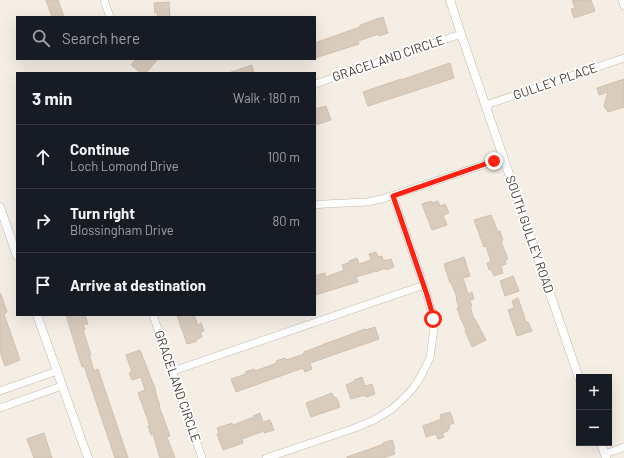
<!DOCTYPE html>
<meta charset="utf-8">
<style>
body{margin:0;font-family:Barlow,sans-serif;background:#242831;color:#f1f3f6}
.controls{position:absolute;right:12px;bottom:12px;display:grid;overflow:hidden;border-radius:0px;box-shadow:0 4px 16px #0002}
.controls button{width:36px;height:36px;display:grid;place-items:center;padding:0;border:0;border-bottom:1px solid #363941;background:#171b24;color:#f1f3f6;font:20px sans-serif}
.stop{position:absolute;width:12px;height:12px;margin:-9px;border:3px solid #ff2210;border-radius:50%;background:#fff}
.stop.end{background:#ff2210;border-color:#fff;box-shadow:0 1px 4px #0008}
.list{margin:0;padding:0;list-style:none}
h2{display:flex;justify-content:space-between;align-items:center;height:52px;margin:0;padding:0 16px;font-size:17px}
h2 small{font-size:13px;font-weight:400;color:#9ea1a6}
.list li{display:grid;grid-template-columns:26px 1fr auto;gap:12px;align-items:center;box-sizing:border-box;height:64px;padding:0 16px;border-top:1px solid #363941}
.list b{display:block;font-size:15px;white-space:nowrap}
.list p{margin:0;font-size:13px;white-space:nowrap;color:#9ea1a6}
.list em{font-size:13px;font-style:normal;color:#9ea1a6}
.icon{flex:none;width:22px;height:22px;fill:none;stroke:currentColor;stroke-width:2;stroke-linecap:round;stroke-linejoin:round}
.map{position:relative;flex:none;width:624px;height:458px;overflow:hidden}
.search{position:absolute;background:#171b24;box-shadow:0 4px 16px #0002;left:16px;top:16px;width:300px;height:44px;display:flex;align-items:center;gap:10px;box-sizing:border-box;padding:0 14px;border-radius:0px;color:#9ea1a6;font-size:15px}
.panel{position:absolute;background:#171b24;box-shadow:0 4px 16px #0002;left:16px;top:72px;width:300px;height:244px;border-radius:0px}
.map>svg:first-child{display:block}
.building{fill:#d9ccbd;stroke:#d1c0ac}
.lines{fill:none;stroke-linecap:round;stroke-linejoin:round}
.minor-casing{stroke:#c3b8aa;stroke-width:8}
.tertiary-casing{stroke:#c3b8aa;stroke-width:9}
.minor{stroke:#fff;stroke-width:7}
.tertiary{stroke:#fff;stroke-width:8}
.route{stroke:#ff2210;stroke-width:5}
.labels{text-anchor:middle;dominant-baseline:central;stroke-width:3.5;stroke-linejoin:round;paint-order:stroke}
.street-label{font-size:13px;fill:#463e34;stroke:#fff}
</style>
<div class="map">
<svg width="624" height="458" viewBox="0 0 624 458">
<rect width="100%" height="100%" fill="#f4eee5"/>
<path class="building" d="M46,0H58L64,17H52Z
M572,0H591L595,11L574,18L571,9L575,8Z
M169,2L170,17H158L157,12L155,13L154,3Z
M383,17L388,33L379,36L378,34L358,41L359,44L315,58V43L360,27V25Z
M136,59H158L146,73H141L131,65Z
M450,63L454,78L368,106L363,92L401,79V80Z
M252,65L254,73H231V72Z
M624,79V107L608,112L607,109L605,108L604,105L608,92L599,95L597,88Z
M326,106L331,120L315,125V109Z
M431,201L432,203L438,201L440,206L445,204L449,213L443,215L447,225L432,230L422,204Z
M491,215L498,232L500,231L503,240L501,241L508,259L505,260L506,264L501,266L503,273L494,276L491,269L489,270L487,263L491,262L486,246L484,247L474,220Z
M376,252L378,257L382,256L383,260H385V261L391,259L394,267L386,270L385,268L376,272V271L356,277L358,282L315,295V276L325,273L326,277L344,270L342,265L350,262L349,261L357,258L359,264L371,260L369,254Z
M464,257L470,276L463,278L468,294L472,292L474,299L470,300L472,306H470L474,319H475L486,340L472,347L465,330H466L461,319L457,308H459L456,298H457L451,282L450,283L444,264Z
M513,276L519,291L505,296L500,281Z
M0,294H1L7,312L4,314L20,360L5,366L0,352Z
M518,298L526,322H528L532,331L517,336L508,310L514,308L512,301Z
M66,315H85L88,324L83,325L85,329L83,330L91,355H89L94,371L98,369L128,458H115L84,366L82,367Z
M177,315H194L198,325L201,323L204,331L200,332L202,337L197,339V341L187,344Z
M375,327L379,339L310,363L312,369L305,372L303,368L236,392L231,379L246,374L245,372L254,369L255,371L277,363L276,361L285,358L286,360L304,354V352L325,344H324L333,341L365,329L366,330Z
M140,350L156,391H155L160,406H159L170,436L167,437L175,458H160L153,434L151,435L148,426H150L138,393L145,390L141,377L132,380L129,373L132,372L126,355Z
M362,377L365,386L372,384L375,394L366,397L365,395L351,399L346,385L355,381L354,380Z
M332,393L334,398L336,397L340,407L311,417L306,403Z
M450,412L454,423L449,425L450,428L448,429V431L442,433L444,437L438,439L436,434L426,437L423,426L441,419L440,415Z
M260,413L263,422L270,420L274,430L264,433V431L242,439L243,443L223,450L217,434L219,433L217,428L232,423L233,425L254,417L253,416Z
M44,433L52,458H34L27,439Z
M392,440L395,449H393L395,454L383,458H347V457L384,444L383,443Z"/>
<g class="lines">
<defs>
<path id="minor" d="M104,0L110,17
M622,0L624,6
M315,84L461,34
M486,105L624,58
M315,205L324,204L367,202L382,199L504,158
M153,315L202,458
M173,371L424,285
M0,391L57,371
M0,408L62,386
M605,454L624,447
M266,458L355,428L374,420L392,409L406,396L414,387L421,376L430,358L434,328L433,319L427,295L393,196"/>
<path id="tertiary" d="M450,0L461,34L579,378
M0,207L17,256
M37,315L88,458
M601,443L606,458"/>
</defs>
<use href="#minor" class="minor-casing"/>
<use href="#tertiary" class="tertiary-casing"/>
<use href="#minor" class="minor"/>
<use href="#tertiary" class="tertiary"/>
</g>
<g class="lines">
<path class="route" d="M433,319L431,309L427,295L393,196L494,161"/>
</g>
<g class="labels">
<g class="street-label">
<text transform="translate(388 58) rotate(-19)">GRACELAND CIRCLE</text>
<text transform="translate(555 81) rotate(-19)">GULLEY PLACE</text>
<text transform="translate(530 234) rotate(71)">SOUTH GULLEY ROAD</text>
<text transform="translate(178 386) rotate(71)">GRACELAND CIRCLE</text>
</g>
</g>
</svg>
<div class="controls">
<button>+</button>
<button>−</button>
</div>
<div class="stop" style="left:433px;top:319px"></div>
<div class="stop end" style="left:494px;top:161px"></div>
<div class="search"><svg class="icon" aria-label="search" viewBox="0 0 24 24"><circle cx="10" cy="10" r="6"/><path d="M15 15l6 6"/></svg>Search here</div>
<section class="panel">
<h2>3 min<small>Walk · 180 m</small></h2>
<ul class="list">
<li><svg class="icon" aria-label="ahead" viewBox="0 0 24 24"><path d="M12 20V5M6 11l6-6 6 6"/></svg><div><b>Continue</b><p>Loch Lomond Drive</p></div><em>100 m</em></li>
<li><svg class="icon" aria-label="right" viewBox="0 0 24 24"><path d="M7 20v-9h11M14 6l5 5-5 5"/></svg><div><b>Turn right</b><p>Blossingham Drive</p></div><em>80 m</em></li>
<li><svg class="icon" aria-label="arrive" viewBox="0 0 24 24"><path d="M6 21V4h12l-3 4 3 4H6"/></svg><div><b>Arrive at destination</b></div></li>
</ul>
</section>
</div>
